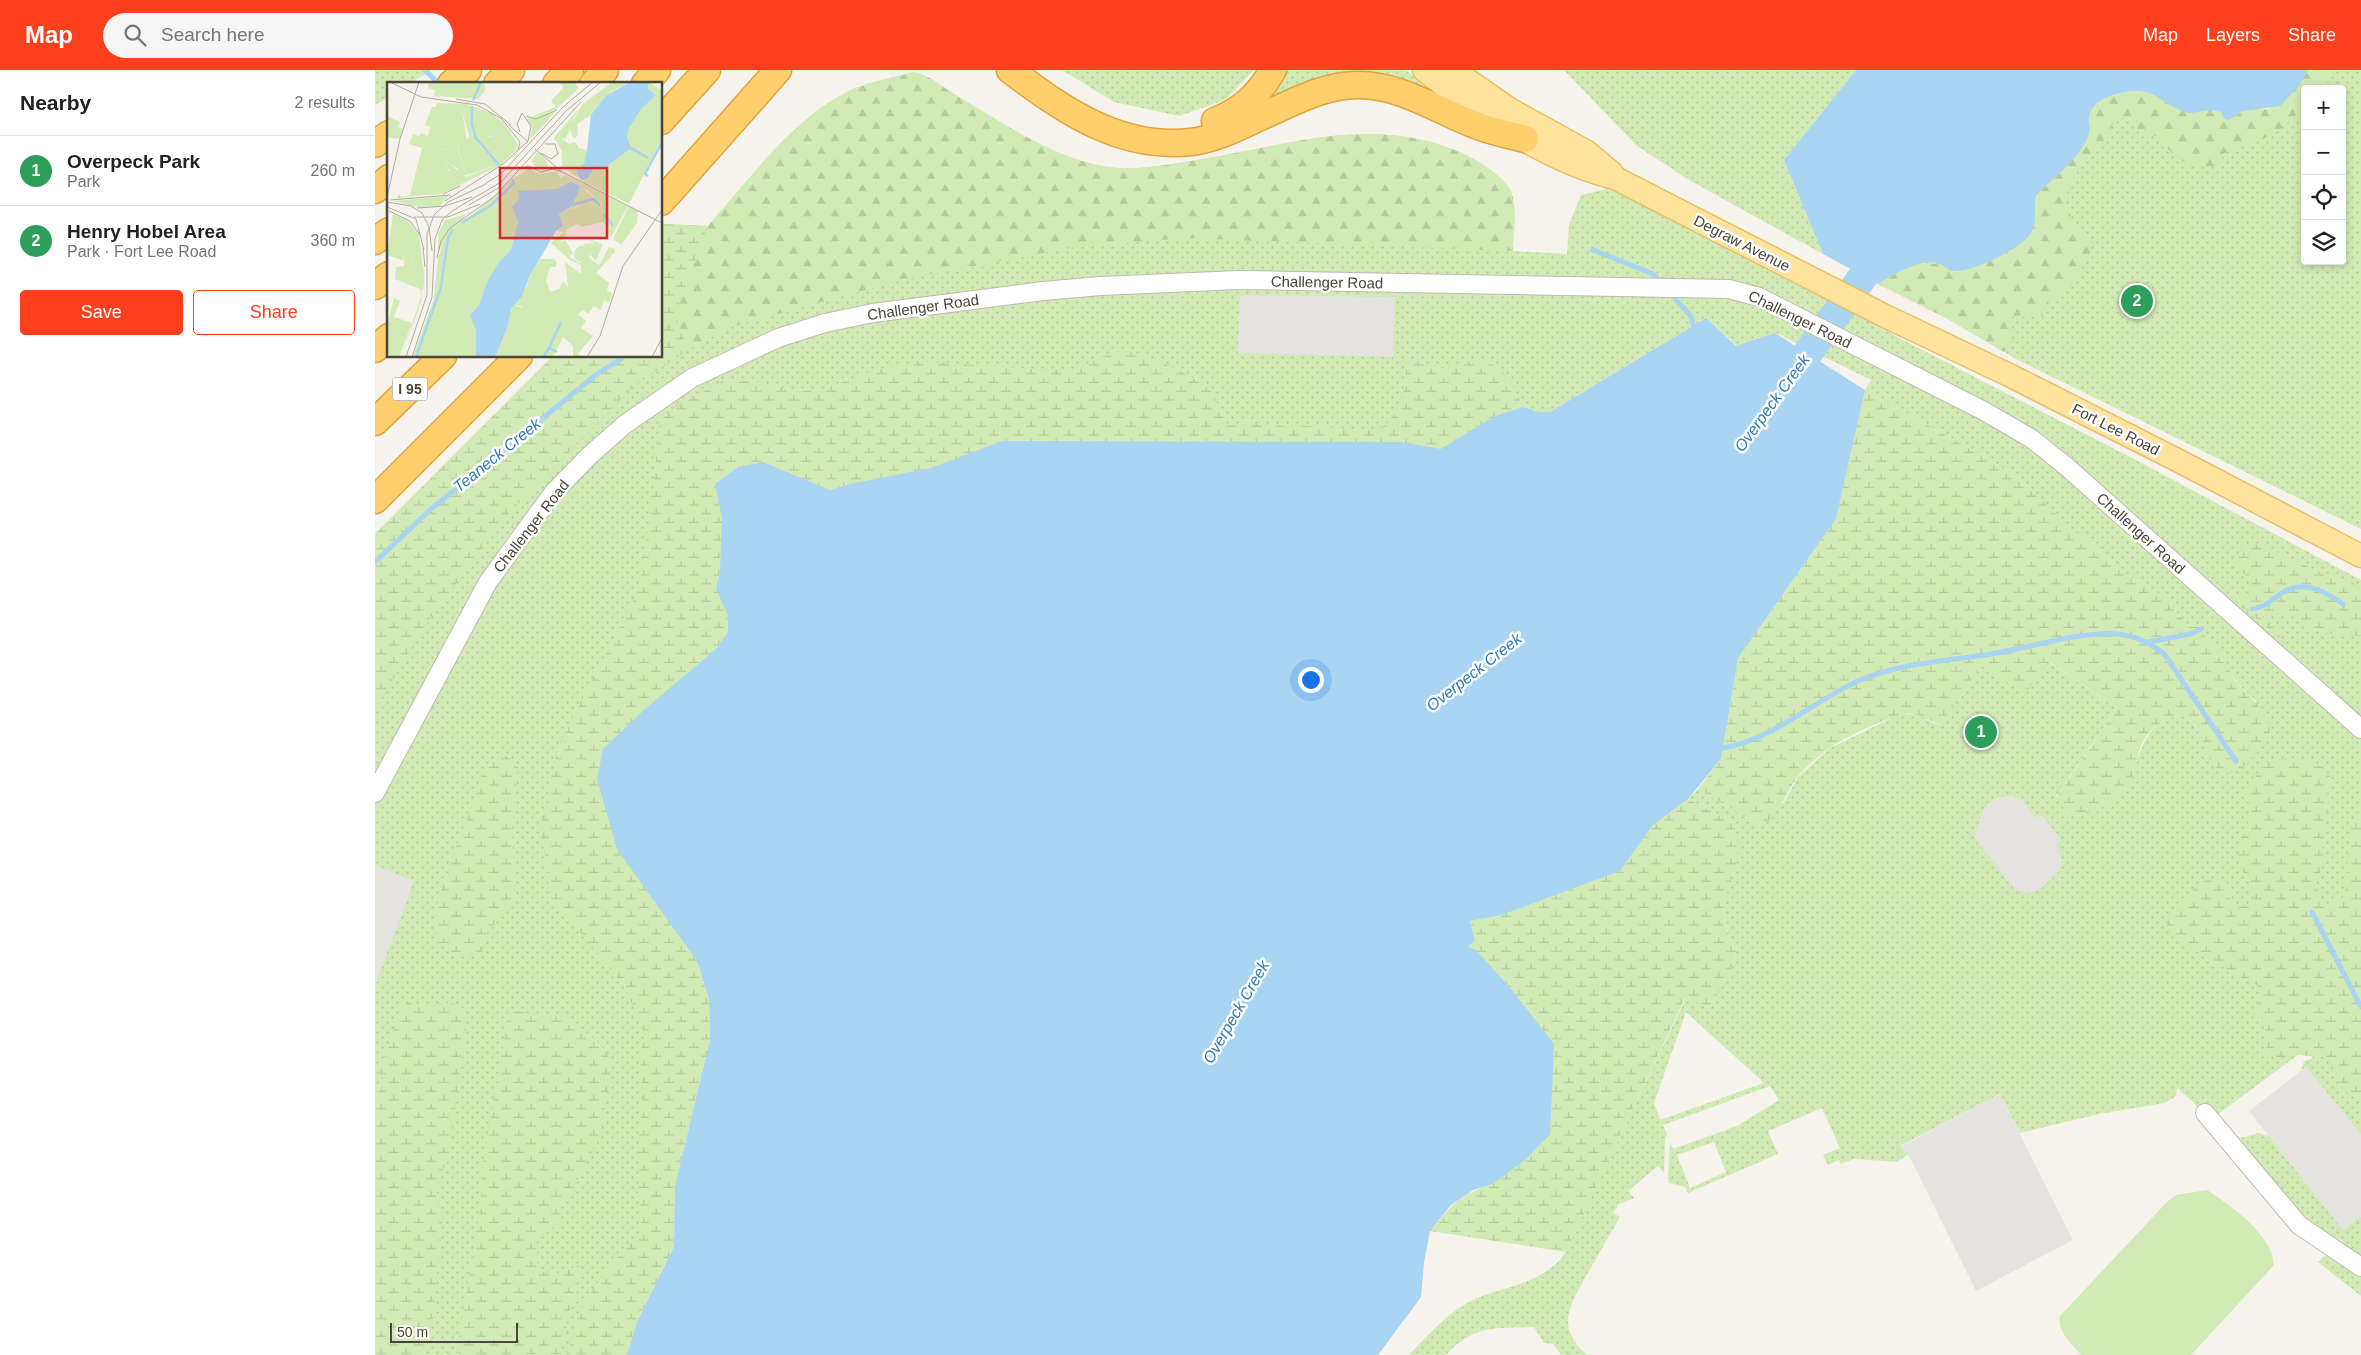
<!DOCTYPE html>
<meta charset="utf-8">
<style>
body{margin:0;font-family:Helvetica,sans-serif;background:#f6f6f6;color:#202124}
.controls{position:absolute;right:15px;top:15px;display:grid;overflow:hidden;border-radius:5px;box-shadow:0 2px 8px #0003}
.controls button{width:45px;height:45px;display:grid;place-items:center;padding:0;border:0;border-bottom:1px solid #e0e0e0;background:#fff;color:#202124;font:25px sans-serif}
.scale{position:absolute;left:15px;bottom:12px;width:128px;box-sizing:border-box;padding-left:5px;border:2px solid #4b4439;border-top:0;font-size:14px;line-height:18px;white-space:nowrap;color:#4b4439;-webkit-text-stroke:4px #fff;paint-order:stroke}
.you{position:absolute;left:935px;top:609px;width:18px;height:18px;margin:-12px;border:4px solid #fff;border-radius:50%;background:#1a73e8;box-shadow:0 0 0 8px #1a73e833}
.badge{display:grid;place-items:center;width:32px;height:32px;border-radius:50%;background:#fc3f1d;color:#fff;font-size:16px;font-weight:700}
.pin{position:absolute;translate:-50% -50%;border:2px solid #fff;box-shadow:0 1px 5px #0006}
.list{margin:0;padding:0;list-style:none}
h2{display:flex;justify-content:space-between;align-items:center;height:65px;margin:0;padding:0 20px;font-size:21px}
h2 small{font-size:16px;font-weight:400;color:#757577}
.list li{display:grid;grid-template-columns:32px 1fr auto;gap:15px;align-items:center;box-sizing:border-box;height:70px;padding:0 20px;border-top:1px solid #e0e0e0}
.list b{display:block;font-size:19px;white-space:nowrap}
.list p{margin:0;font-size:16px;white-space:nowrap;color:#757577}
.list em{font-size:16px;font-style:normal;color:#757577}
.actions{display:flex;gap:10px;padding:15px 20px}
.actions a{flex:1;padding:11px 0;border:1px solid #fc3f1d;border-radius:5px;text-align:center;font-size:18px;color:#fc3f1d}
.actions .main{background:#fc3f1d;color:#fff}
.icon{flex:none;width:28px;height:28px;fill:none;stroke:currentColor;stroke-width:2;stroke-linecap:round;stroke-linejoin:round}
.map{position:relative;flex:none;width:1986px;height:1285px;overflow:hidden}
header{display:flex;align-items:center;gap:30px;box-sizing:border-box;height:70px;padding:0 25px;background:#fc3f1d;color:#fff}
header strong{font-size:24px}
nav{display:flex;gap:28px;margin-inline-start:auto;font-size:18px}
.search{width:350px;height:45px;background:#f6f6f6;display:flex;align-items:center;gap:12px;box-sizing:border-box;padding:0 18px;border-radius:28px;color:#757577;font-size:19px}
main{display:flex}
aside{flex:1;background:#fff}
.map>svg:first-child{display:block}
.green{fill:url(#green-dots);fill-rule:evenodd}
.forest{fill:url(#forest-firs)}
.wetland{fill:url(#wetland-marsh)}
.pitch{fill:#d2eab5}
.parking{fill:#e5e3e0}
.water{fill:#a9d4f2}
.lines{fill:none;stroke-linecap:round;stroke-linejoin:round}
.stream{stroke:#a9d4f2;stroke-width:5}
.river{stroke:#a9d4f2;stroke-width:30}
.minor-casing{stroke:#c2bbae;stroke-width:20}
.major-casing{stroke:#e6c16a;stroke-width:25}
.highway-casing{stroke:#e0a43c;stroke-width:29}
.minor{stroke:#fff;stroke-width:18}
.major{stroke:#ffe39c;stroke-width:22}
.highway{stroke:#ffcf6e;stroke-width:26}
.labels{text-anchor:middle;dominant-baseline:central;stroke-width:5;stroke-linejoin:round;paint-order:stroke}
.shield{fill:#fff;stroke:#817c74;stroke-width:1}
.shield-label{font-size:14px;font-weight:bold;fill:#4b4439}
.street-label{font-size:15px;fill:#4b4439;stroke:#fff}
.water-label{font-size:16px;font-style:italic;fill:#2e7ab2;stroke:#fff}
.inset-river{fill:none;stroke:#a9d4f2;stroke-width:2.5}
.inset-road{fill:none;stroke:#b2ada4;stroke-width:1}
.view{fill:#d62828;fill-opacity:0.15;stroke:#d62828;stroke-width:2.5}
.inset-edge{fill:none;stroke:#4b4439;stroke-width:2.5}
</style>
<header>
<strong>Map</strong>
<div class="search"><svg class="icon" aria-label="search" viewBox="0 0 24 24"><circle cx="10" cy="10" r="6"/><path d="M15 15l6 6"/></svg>Search here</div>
<nav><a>Map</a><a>Layers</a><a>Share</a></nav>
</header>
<main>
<aside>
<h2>Nearby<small>2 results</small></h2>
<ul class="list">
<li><span class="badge" style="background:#2e9e5b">1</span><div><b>Overpeck Park</b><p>Park</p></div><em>260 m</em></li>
<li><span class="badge" style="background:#2e9e5b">2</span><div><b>Henry Hobel Area</b><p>Park · Fort Lee Road</p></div><em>360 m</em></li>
</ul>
<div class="actions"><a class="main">Save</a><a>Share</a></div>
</aside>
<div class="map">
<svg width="1986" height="1285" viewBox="0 0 1986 1285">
<defs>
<pattern id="green-dots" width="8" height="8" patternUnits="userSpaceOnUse" patternTransform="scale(1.25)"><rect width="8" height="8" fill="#d2eab5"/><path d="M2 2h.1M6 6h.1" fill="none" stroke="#b6ca9c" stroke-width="1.8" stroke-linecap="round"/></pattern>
<pattern id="forest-firs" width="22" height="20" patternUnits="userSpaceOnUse" patternTransform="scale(1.25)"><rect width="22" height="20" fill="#d2eab5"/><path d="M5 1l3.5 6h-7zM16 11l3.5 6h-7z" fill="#b6ca9c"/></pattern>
<pattern id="wetland-marsh" width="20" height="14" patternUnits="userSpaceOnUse" patternTransform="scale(1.25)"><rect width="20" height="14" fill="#d2eab5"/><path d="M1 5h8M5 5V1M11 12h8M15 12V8" fill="none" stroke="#b6ca9c"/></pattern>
</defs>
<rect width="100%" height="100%" fill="#f6f3ec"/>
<path class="green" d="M0,0H57L34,14H14V27L0,35Z
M687,0H879L850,30L804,46L739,32Z
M910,0H1031L1057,24L994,7L878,43Z
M1189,0H1481L1409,90L1448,184L1314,110L1262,76Z
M1933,0H1986V459L1641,289L1571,248L1503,214L1716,40L1894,39ZM1930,19H1967V191H1930Z
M538,2C556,5 568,18 584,27C631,55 678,88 733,97C760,101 789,95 816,91C910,77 1000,41 1093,86C1105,92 1130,108 1136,121C1143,141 1138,161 1138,181L1192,184L1194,155L1206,125L1232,119L1267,131L1534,273L1759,389L1986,510V1065L1931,997L1926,1001L1929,991L1938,988L1931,979L1834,1051L1817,1031L1802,1018L1801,1026L1790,1033L1724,1044L1645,1063L1625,1024L1525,1076L1533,1084L1522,1092L1479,1089L1465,1094L1464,1090L1453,1095L1448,1085L1465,1078L1447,1038L1393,1061L1403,1084L1313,1123L1310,1117L1294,1113L1293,1109L1295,1072L1298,1079L1362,1056L1404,1030L1395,1016L1288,1055L1292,1064L1290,1070L1289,1103L1283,1096L1253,1121L1259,1128L1244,1134L1238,1143L1245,1147C1235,1165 1224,1183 1214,1201C1197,1232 1178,1256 1212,1285H1186L1178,1274L1169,1273L1159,1257C1119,1259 1100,1254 1071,1285H1034C1054,1264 1075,1240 1102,1228C1134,1215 1161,1215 1187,1188L1311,928L1335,937L1357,897L1362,878L1356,870L1350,854L1348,831L1359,804L1358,753L1313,729L1323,719L1385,756L1409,732L1423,707L1455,678L1523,645L1541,643L1558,653L1566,655L1607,595L1672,591L1742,638L1681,727L1757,708C1764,681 1774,645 1809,646C1823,656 1829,668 1833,684L1882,632L1868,619L1856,604L1848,588L1828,566L1825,557L1814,556L1790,529L1766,511L1754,507L1744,500L1713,469L1696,460L1649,412L1610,387L1490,320L1496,310L1401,263L1362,276L1331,248L1175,342H1162L1148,337L322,891L262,1252L252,1285H0V464L178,286H286V158L289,154L333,156C376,108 417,48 476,20C495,11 518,8 538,2ZM1311,942L1389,1013L1285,1050L1279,1033ZM1339,1072L1351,1102L1315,1118L1302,1085Z
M1884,1063L1894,1066L1968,1160L1986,1146V1226L1943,1192L1968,1171C1920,1153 1895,1108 1865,1068Z"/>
<path class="forest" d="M1933,0H1960L1951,8L1954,18L1930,19V37L1903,61L1886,70L1849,83L1842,95C1811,102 1801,88 1782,66C1768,65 1761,61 1757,47L1740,49L1731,69L1716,83L1698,108L1690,129L1701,161L1714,171L1716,181C1703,201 1698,228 1669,232L1667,249L1650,244L1637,247V269L1629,282L1571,248L1503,214C1526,199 1553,184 1577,201L1641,178L1654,169L1659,157L1658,134L1661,125L1689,99L1715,63C1714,55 1711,48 1716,41C1727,24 1759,17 1777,24C1787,28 1796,37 1807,41C1817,45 1821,41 1829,39C1840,38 1850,44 1859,47C1871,39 1880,38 1894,39L1924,16Z
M538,2C556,5 568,18 584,27C631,55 678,88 733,97C760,101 789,95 816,91C910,77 1000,41 1093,86C1140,109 1143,132 1137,181L811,168L701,177L530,209L359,256L313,280L300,244L333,156L411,68L444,39L477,19Z"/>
<path class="wetland" d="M289,154L333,156L300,244L313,280L260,315L134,443L56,547L0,638V464L178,286H286V158Z
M748,281C770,282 820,306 836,321C842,327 845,345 854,356L873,351L913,357L931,356L1005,361C1031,334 1029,325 1032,291L1067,298L1096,291L1111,290L1132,306L1148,337L1120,346L1066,379L1025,372L627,371L556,398L475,414L455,420L388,392L340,414L347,448L345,503L341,519L353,545V562L341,579L269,640L242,779L322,891L334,929L335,970L300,1116L299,1177L262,1252L252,1285H194C197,1234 236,1196 267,1159L266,1137L263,1128L264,1067L268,1028L265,986L269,971L267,957L250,917L175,825L166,755L184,674L263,522L276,438L285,348L307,333L350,310L378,311L423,322L451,318L503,299L555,292L692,301C712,296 728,284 748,281Z
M1490,320L1610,387L1649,412L1696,459L1713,469L1744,500L1754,507L1766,511L1790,529L1814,556L1825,557C1830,572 1840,576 1848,588C1852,594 1854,600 1857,606C1870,625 1895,639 1895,664C1885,680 1858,720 1838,694C1825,676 1833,662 1809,646C1790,645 1771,661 1765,678C1761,688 1761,699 1757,708C1745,733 1718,745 1693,744L1681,728L1742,638L1673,591L1650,624L1607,595L1566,655C1560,653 1542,644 1538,643C1522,642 1466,669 1453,679C1443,687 1433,695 1424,705C1409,723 1407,745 1385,756L1323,719L1346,689L1363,588L1461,449Z
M1877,473C1900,480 1921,491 1943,501C1957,508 1974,507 1986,519V566C1971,565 1956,565 1942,560C1915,550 1923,540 1887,544V547C1898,552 1905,556 1905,569L1856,527C1866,525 1873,525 1877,515C1873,505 1865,502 1861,493L1863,483L1869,475Z
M128,683L143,696L137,760L140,829L112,863L106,884L81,885L60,871L61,839L72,800L99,732L109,697Z
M1912,688C1932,689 1944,691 1956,708L1947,777L1949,790L1941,815L1945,828L1953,834L1962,832L1970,826L1975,762L1982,743L1986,742V1033L1968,1019L1957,995L1948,987L1924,985L1903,988L1892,985L1890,950L1880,943C1884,932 1889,926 1882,915L1831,888L1798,864L1792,857C1792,849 1796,847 1801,841C1814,825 1829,799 1852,812L1854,828L1857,833L1874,836L1879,831C1880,812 1863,803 1864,784C1865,762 1886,744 1866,725L1891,693Z
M1313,729L1358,753C1360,760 1364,769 1364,776C1362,816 1332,839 1362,877L1357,897L1335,937L1310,928L1191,1182L1055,1161C1075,1136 1087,1123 1118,1114L1093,877L1100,870L1095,851L1127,845L1245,801L1278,755Z
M34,932C49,938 61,939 75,932L87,937L92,952L73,1091L64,1105L61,1127L68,1144L58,1246L46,1285H0V1022L5,1021L11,1011L4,1004L26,937Z
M134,939L168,947L188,943L226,975L237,993L226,1064L198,1120L185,1133L186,1151L162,1170L163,1202L186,1203L204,1195L203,1218L193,1247L186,1285H84L83,1272L106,1134L107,1101Z"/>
<path class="pitch" d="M1832,1120C1857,1137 1897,1164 1899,1195L1816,1285H1706C1697,1273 1682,1262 1685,1246L1792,1132L1801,1125Z"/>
<path class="parking" d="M865,225L1020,227L1018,287L863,283Z
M1638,726L1647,730L1661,748L1667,745L1686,770L1682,775L1687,791L1685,800L1667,818L1654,823L1640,820L1599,767L1608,741L1613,733L1624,727Z
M0,795L39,811L0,916Z
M1931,997L1986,1065V1146L1968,1160L1874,1041Z
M1625,1024L1698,1170L1601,1221L1533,1084L1525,1077Z"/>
<path class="water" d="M1481,0H1933L1924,16L1905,36L1868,41L1854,50L1849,49L1847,43C1832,35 1821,47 1807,41C1796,37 1787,29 1777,24C1760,17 1723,24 1715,43C1712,50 1715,54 1714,61C1714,67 1708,77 1704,82C1693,98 1675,111 1661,125C1658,136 1662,147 1658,159C1652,177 1600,201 1580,201C1572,201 1566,191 1556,192C1537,193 1519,204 1503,214L1448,184L1409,90Z
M1331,248L1361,276L1400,263L1490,320L1461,449L1363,588L1346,689L1313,729L1278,755L1245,801L1127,845L1095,851L1100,870L1093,877L1101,880L1137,920L1179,974L1175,1064L1151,1089L1118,1114L1098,1120L1075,1136L1055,1161L1049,1192L1046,1227L1003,1285H252L262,1252L299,1177L300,1116L335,970L334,929L322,891L242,779L222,709L228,679L269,640L341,579L353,562V545L341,519L345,503L347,448L340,414L363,397L388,392L455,420L475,414L556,398L627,371L1025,372L1066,379L1120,346L1148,337L1162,342H1175Z"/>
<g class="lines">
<path class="stream" d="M50,0L64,14
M1218,180L1278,204L1286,213
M1294,222L1316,246L1320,262
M0,492L55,440L222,304L250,286
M1877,539C1895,536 1898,527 1912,520C1932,511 1952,523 1968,534
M1774,572L1815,564L1826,559
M1348,678C1399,669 1437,632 1483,611C1525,593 1572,591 1616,584C1659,577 1699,562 1743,564C1762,566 1776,573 1790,585L1861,691
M1937,842L1986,937"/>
<path class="river" d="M1409,316L1512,173"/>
<defs>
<path id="minor" d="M0,723L113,512L178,423L214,386L249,355L317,308L403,268L450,253L498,243L668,221L726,216L864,210L1354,219L1384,227L1609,341L1657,369L1692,397L1986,659
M1830,1043L1924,1155L1986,1197"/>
<path id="major" d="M1049,0C1105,44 1170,91 1240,108L1510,246L1636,306L1806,392L1986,486
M1078,0L1136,40L1212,82L1237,103"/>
<path id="highway" d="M635,0C688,40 745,80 816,72C840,69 862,58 883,48C915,34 947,15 983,15C1027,15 1063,41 1103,56C1118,62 1135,65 1150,69
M76,14L93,0
M122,14L136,0
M181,14L195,0
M218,14L230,0
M270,14L282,0
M286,51L332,0
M840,51C867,41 884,24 898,0
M0,74L14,64
M0,120L14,108
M286,132L403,0
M0,171L14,161
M0,216L14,205
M0,279L14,267
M0,352L68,286
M0,430L144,286"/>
</defs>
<use href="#minor" class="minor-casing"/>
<use href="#major" class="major-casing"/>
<use href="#highway" class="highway-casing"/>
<use href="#minor" class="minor"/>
<use href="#major" class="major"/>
<use href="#highway" class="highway"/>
</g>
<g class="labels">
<rect class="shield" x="17.5" y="307.5" width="35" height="23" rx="4"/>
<g class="shield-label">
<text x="35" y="319">I 95</text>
</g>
<g class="street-label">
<text transform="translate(1367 173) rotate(27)">Degraw Avenue</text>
<text transform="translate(952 212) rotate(1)">Challenger Road</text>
<text transform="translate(548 237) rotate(-8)">Challenger Road</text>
<text transform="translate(1425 249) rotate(26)">Challenger Road</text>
<text transform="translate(1741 359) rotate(27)">Fort Lee Road</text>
<text transform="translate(156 456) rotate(-52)">Challenger Road</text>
<text transform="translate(1766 463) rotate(42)">Challenger Road</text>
</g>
<g class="water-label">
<text transform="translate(1397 333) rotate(-54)">Overpeck Creek</text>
<text transform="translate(122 385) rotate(-39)">Teaneck Creek</text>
<text transform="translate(1099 602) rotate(-38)">Overpeck Creek</text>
<text transform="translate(861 942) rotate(-60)">Overpeck Creek</text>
</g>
</g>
<g transform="translate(12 12)">
<rect width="275" height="275" fill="#f6f3ec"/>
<path d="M271,14H275V56L242,122L201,102L196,97L240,52L258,22ZM195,23L174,56L182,62L188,60L192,66L200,68L197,81L189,91L191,96L175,84V69L167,56ZM86,26L91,30L101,55H108L129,68L112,84L54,112L26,114L68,99L60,96L63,88L58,84L61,81L79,95L107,84L87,49ZM168,30L143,58L145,46L140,36ZM0,34L13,40L11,45L16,47L13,57L0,55ZM48,40L46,55L70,63L71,68L48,67L40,55ZM150,70L160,79L161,84L156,89L149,86L145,79ZM142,87L152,92L166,90L174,96L178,93L241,124L224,155L213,144L219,149L222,147L216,140L195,145L190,142L180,147L177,157L167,163L178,158L186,171L182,175L193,181L204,172L196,162L208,161L201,157L216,162L209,179L203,173L201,175L212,183L222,165L228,167V170L209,191L222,201L220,209L225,211L222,220L217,218L214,228L207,224L201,232L196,228L191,232L199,239L194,246L206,254L191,272L195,275H186V264L176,255L166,275H108L121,244L124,227L127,222L134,226L143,193L153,177H167L170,181L169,185H163L159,199L163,210L172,207L176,199L181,205L178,180L194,192V183L183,178L164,161L177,150L186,135L184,125L187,127L199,118L212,124L215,122L201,109L184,100L130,134L125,163L83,233L87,242L89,275H26L47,217L51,174L86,132L128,95ZM62,114L52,124L31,125L6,119ZM242,124L251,129L250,141L234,163L226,157ZM79,132L51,169V152L58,138ZM7,216L13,219L7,235L25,241L12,275H0V244Z" fill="#d2eab5"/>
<path d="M42,0H97L98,9L91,17L47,14L48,8L41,6ZM171,0H187L192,6L168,28L150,35L146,34L169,25L164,19L177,5ZM225,0H243L225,9L204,33L190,42L191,53L187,57L183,48L178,57L174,56L172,51L187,38L195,23ZM262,0L275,9V14L261,22L242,52L245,66L261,76L244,67L239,69L215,90L206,89L200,102L194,98L202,95L206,88H215L232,72L239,67L243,66L242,46L253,27L269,13L261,7ZM50,21L79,22L104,31L116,40L131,62L129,68L108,55L98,54L88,39L91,30L86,26L75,29L81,63L54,54L55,59L46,55L47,42L42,52L43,45L38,43L45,25H49ZM34,51L47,58L48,67L71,68L79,91L84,92L65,96L71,87L61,81L58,84L64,91L61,96L68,99L62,107L11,117V112L15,115L23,113L35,66L22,62L26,52L32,54ZM260,82L261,83L242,119L244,114L237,113ZM142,86L152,92L170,90L174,96H150L129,101L131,95ZM6,132L20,138L32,153L37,191V202L34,220L14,275L36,209L24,196L20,184L26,180L22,164L28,152L15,158L13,170L17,179L0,173ZM138,206L156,213V218L141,226L127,222Z" fill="#d2eab5"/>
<path d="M86,26L87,49L92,62L111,82L84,92L79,91L70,63L55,59L53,53L78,62L82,54L75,29ZM128,95L129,101L110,124L105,136L96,137L89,142L104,138L103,148L95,143L87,144L84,150L67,156V176L59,190L61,205L54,216L49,244L33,275H26L47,217L55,159L65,145L97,125ZM153,101L159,105L167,106L168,102L174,104L170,107L146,106L131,110L126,128L131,139L124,168L112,180L100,200L92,223L83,233L89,248V272L80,275L85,258L80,233L86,223L81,202L98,193L109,178L112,168L109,164L117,156L120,137L125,140L121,151L127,149V138L122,127L128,105ZM193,104L215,122L209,121L204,126L206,121L203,118L191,123L186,127V135L177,150L169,149L176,144L172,132L184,126ZM218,124L217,131L221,126L228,136L225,145L209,133ZM114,137L118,138L116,154L108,160ZM19,147H26L28,152L22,164L26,181L20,184L25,189L24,196L35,199L34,214L33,207L8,197L9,185L17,184V176L10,169L15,158L12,154Z" fill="#d2eab5"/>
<path d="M275,18L272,41L259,65L253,66L246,59L247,50L269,19ZM87 153a8 8 0 1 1 16 0a8 8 0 1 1-16 0ZM70 160a7 7 0 1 1 14 0a7 7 0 1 1-14 0ZM187 172a8 8 0 1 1 16 0a8 8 0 1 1-16 0ZM87,174L94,190L71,199L65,184ZM209,198L220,201L211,225L199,214Z" fill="#d2eab5"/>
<path d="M243,0H262L261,7L269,13L254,27L242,46L240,55L244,66L215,88H206L201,96L194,98L189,91L197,81L200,68L204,33L220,13ZM184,100L193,104L191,111L184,125L172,132L176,144L169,149L143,193L135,214L124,227L121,244L108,275H89V248L83,233L92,223L100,200L112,180L124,168L131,139L125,125L132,117L131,109L170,107Z" fill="#a9d4f2"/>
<path class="inset-river" d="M86,18L94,0M85,24V43L89,56L112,83M244,66L261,76M261,94L258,92L275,60M185,123L207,117L213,124M217,132L226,144M74,141L103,124L127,101L125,97M162,266L174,240M29,275L54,205L61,156L66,147M156,275L162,266L170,270"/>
<path class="inset-road" d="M3,0L34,15L90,23L115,37M69,17L98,22L124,43M139,34L149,37L170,28M114,36L133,60L131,68M122,43L141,60M133,50L130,42L135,31M148,67L175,90L275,141M154,71L164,77L171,72L168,62H158M135,86L141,84L154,90L166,87L175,90M56,112L73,104M0,115L13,57L32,0M3,118L64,113M58,119L116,82L141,59L144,44L135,31M0,120L24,124L35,131L42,145L45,169M82,123L113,105M0,125L29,137L37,168M30,126L58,124L85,115M2,129L23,139L33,153M27,135H61L93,122M36,166L38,185M50,176L54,159L63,146L108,114L194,20M19,275L40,213V152L47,133L61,120L95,104L115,91L176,25L206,0M25,275L45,215L48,157L55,138L65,129L114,100L179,29L214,0M200,275L213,254L236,184L275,128M265,275L275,256"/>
<path class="view" d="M113,86H220V156H113Z"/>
<rect width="275" height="275" class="inset-edge"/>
</g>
</svg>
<div class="controls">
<button>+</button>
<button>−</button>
<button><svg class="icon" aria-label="locate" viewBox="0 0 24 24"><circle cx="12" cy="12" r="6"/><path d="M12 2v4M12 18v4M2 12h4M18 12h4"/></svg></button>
<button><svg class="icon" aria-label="layers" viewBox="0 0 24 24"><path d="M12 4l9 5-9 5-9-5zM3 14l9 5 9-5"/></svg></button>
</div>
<div class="scale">50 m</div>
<div class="you"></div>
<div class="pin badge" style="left:1606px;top:662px;background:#2e9e5b">1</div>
<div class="pin badge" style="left:1762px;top:231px;background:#2e9e5b">2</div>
</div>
</main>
